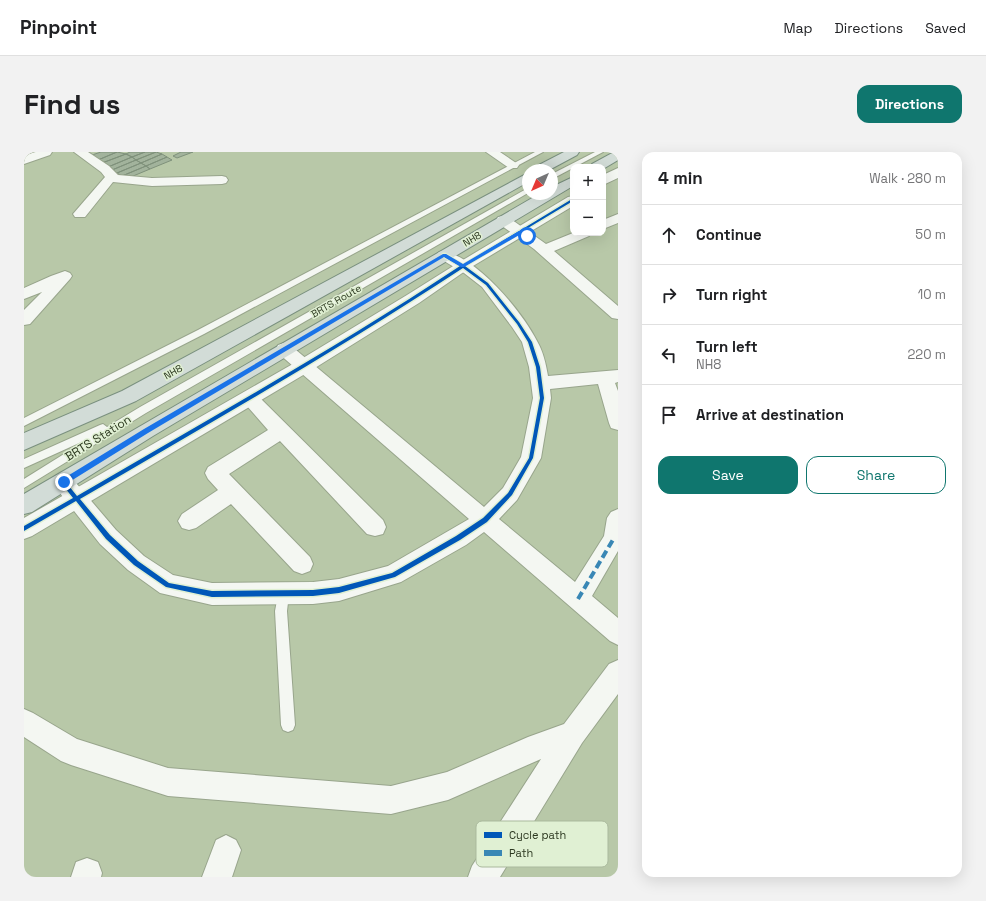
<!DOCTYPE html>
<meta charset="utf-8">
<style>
body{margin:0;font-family:"Space Grotesk",sans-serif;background:#f2f2f2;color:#202124}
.controls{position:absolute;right:12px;top:12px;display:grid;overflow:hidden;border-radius:8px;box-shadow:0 4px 16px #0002}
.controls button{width:36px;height:36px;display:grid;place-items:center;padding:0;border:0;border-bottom:1px solid #e0e0e0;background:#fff;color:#202124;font:20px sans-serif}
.compass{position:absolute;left:498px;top:12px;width:36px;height:36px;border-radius:50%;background:#fff;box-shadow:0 4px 16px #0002;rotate:224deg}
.stop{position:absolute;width:12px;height:12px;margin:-9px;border:3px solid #1a73e8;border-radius:50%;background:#fff}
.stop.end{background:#1a73e8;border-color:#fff;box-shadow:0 1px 4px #0008}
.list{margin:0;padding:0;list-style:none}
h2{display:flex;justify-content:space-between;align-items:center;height:52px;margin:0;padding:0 16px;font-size:17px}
h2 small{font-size:13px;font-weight:400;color:#757577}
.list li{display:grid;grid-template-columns:26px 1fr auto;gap:12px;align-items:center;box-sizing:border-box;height:60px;padding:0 16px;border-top:1px solid #e0e0e0}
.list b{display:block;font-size:15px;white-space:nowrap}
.list p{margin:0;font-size:13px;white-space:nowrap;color:#757577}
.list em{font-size:13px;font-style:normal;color:#757577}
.actions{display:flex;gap:8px;padding:12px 16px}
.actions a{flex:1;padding:9px 0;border:1px solid #0f766e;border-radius:12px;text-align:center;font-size:14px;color:#0f766e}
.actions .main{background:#0f766e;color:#fff}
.icon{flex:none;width:22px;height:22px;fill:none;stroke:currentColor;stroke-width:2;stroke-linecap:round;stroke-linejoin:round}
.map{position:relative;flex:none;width:594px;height:725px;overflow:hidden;border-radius:12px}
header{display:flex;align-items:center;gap:24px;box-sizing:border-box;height:56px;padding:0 20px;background:#fff;border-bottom:1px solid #e0e0e0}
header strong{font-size:19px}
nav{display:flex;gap:22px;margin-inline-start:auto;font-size:14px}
.intro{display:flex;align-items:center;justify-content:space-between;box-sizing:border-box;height:96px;padding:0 24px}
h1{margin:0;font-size:28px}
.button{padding:10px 18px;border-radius:12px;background:#0f766e;color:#fff;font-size:14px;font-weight:700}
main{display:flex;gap:24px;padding:0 24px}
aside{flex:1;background:#fff;border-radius:12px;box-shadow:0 4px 16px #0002}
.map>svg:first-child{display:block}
.building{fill:#a2b39c;stroke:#7f917b}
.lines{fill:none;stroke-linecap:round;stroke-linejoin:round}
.service-casing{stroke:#98a58c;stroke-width:2}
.minor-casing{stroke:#98a58c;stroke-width:2}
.tertiary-casing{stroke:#98a58c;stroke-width:2}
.primary-casing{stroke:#7a907f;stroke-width:2}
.service{fill:#f4f7f2;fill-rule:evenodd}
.minor{fill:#f4f7f2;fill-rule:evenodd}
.tertiary{fill:#f4f7f2;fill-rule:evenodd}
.primary{fill:#d2dcd7;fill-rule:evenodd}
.quiet{stroke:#3987b5;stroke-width:4;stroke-dasharray:8 4;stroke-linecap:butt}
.cycleway-casing{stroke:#e0f0d3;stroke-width:3}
.cycleway{fill:#0057b8;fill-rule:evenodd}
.route{fill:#1a73e8}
.labels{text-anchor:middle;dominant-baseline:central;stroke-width:3;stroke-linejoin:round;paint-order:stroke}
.far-street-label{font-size:10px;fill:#2c3820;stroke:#e0f0d3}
.street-label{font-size:12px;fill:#2c3820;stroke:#e0f0d3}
.key{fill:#e0f0d3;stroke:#aab99d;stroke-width:1}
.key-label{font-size:11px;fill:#2c3820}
</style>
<header>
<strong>Pinpoint</strong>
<nav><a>Map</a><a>Directions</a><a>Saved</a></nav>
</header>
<div class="intro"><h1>Find us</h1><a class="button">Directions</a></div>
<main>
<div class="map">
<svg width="594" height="725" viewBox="0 0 594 725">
<rect width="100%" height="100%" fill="#b8c8a8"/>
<path class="building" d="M77,0H93L74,8L68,3Z
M93,0L102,2L78,11L74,8Z
M106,0H121L108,5L102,2Z
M121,0H132L112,8L108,5Z
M132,0L138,2L117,11L112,8Z
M157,0H169L153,6L149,4Z
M102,2L108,5L84,15L78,11Z
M138,2L143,5L122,14L117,11Z
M108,5L112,8L88,18L84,15Z
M143,5L148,8L126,17L122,14Z
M112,8L117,11L93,21L88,18Z
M117,11L122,14L98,24L93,21Z
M122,14L126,17L102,27L98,24Z"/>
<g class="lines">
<defs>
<path id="service" d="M511,0H519L180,182L0,274V266L174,178Z
M571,0H579L528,27V22Z
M504,36V41L122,261L0,336V327L64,287L0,316V307L76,273L79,272L83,275L116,255Z
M259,436L263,438L265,442L263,459L271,573L269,578L264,580L259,578L257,573L251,459L255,438Z"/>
<path id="minor" d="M11,0H28L26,3L0,12V4Z
M50,0H64L85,14L94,23L128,26L198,24L202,25L204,28L202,31L198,32L128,34L89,30L61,65H51L49,62L81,25L77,20Z
M462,0H476L495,13L493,16H485Z
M594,62V71L579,77V68Z
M479,64L484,65L522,92L549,81H567L565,84L530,99L594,154V167L588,166L510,97L474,71L472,68L474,65Z
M420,99C454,107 497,158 513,189C519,199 522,212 524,224L594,218V230L591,231L594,239V278L587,276L585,271L574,232L526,237L527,246L517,306L493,348L475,367L551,430L580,384L583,366L587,360L594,357V399L568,444L594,466V493L586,489L460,380L442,393L377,430L315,449L289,452L188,453L136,441L104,418L76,392L32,336L29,330L32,324L39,322L46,324L92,378L120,404L149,423L188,431L289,430L315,427L364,414L445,367L254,201L252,197L254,193L260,191L266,193L460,355L479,336L497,305L509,246L505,215L498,190L488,175L458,135L440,121L415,106L413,103L415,100Z
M41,119L46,121L48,124L46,127L6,172L0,173V158L18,140L0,147V136L27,124Z
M225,239L231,241L359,368L362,375L359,382L351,384L343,382L256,289L205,322L286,405L289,412L286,419L278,422L270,419L207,352L172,376L165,378L158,376L154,369L158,362L194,338L184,327L181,321L184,315L244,278L216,246L219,241Z
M594,508V542L558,591L476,725H444L448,714L517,607L424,648L367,662L144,644L47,613L37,609L0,585V557L9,561L53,587L144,616L367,634L423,620L504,585L540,572L585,512Z
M202,683L212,688L217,698L208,725H178L192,688Z
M63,706L74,710L78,721L77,725H47L52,710Z"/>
<path id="tertiary" d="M594,16V26L579,33V23Z
M549,44V54L444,117L395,151L286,219L8,384L0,387V366L274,209L383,143L434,111L544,45Z"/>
<path id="primary" d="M540,0H555L553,3L525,18H510L511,15Z
M590,0H594V8L579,17V15H567L568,12Z
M504,21V30L112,249L0,298V281L98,239Z
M549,25V34L129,284L8,360L0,362V342L515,42H528V35Z"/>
</defs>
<use href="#service" class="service-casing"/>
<use href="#minor" class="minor-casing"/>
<use href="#tertiary" class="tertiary-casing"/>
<use href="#primary" class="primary-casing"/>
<use href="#service" class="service"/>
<use href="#minor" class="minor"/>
<use href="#tertiary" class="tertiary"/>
<use href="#primary" class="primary"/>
<path class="quiet" d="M554,447L590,386"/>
<defs>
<path id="cycleway" d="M548,47H549V49L441,114L464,131L495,170L508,190L516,215L520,246L509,306L488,343L463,370L436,388L371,425L315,441L289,444L188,445L142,435L110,413L82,387L52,349L0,379V374L49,346L37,331V329H41L53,344C182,269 312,196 436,114L419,104V102H421L439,113ZM439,116L462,133L493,172L504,190L512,215L516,246L505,306L484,341L459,366L432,384L368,421L315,435L289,438L188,439L145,431L114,409L86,383L56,347C185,272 314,198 439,116Z"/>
</defs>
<use href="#cycleway" class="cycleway-casing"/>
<use href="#cycleway" class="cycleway"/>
</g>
<path class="route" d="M495,79H498L505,84L502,85L497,82L440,115H437L420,105L124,281L42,332H37V328L120,277L419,102H422L439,112Z"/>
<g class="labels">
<g class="far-street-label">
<text transform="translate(448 87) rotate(-31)">NH8</text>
<text transform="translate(312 149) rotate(-30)">BRTS Route</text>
<text transform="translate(149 220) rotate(-29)">NH8</text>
</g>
<g class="street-label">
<text transform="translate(74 286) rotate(-32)">BRTS Station</text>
</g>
</g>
<rect x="452" y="669" width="132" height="46" rx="6" class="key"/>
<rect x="460" y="680" width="18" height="6" fill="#0057b8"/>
<rect x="460" y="698" width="18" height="6" fill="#3987b5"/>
<g class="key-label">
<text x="485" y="687">Cycle path</text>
<text x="485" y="705">Path</text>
</g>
</svg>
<div class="controls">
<button>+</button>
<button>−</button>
</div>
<svg class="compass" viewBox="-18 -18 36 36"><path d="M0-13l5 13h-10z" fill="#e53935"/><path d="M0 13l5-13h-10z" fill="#757577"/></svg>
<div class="stop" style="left:503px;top:84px"></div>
<div class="stop end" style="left:40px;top:330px"></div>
</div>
<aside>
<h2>4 min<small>Walk · 280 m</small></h2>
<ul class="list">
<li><svg class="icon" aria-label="ahead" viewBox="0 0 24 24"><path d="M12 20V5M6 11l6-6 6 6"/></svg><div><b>Continue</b></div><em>50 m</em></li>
<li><svg class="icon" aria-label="right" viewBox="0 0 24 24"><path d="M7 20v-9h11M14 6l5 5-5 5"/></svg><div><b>Turn right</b></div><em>10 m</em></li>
<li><svg class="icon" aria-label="left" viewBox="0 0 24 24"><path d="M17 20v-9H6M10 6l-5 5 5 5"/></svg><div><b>Turn left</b><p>NH8</p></div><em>220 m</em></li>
<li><svg class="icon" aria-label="arrive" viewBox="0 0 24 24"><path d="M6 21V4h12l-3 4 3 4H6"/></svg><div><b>Arrive at destination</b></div></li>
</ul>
<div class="actions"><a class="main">Save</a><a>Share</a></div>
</aside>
</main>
